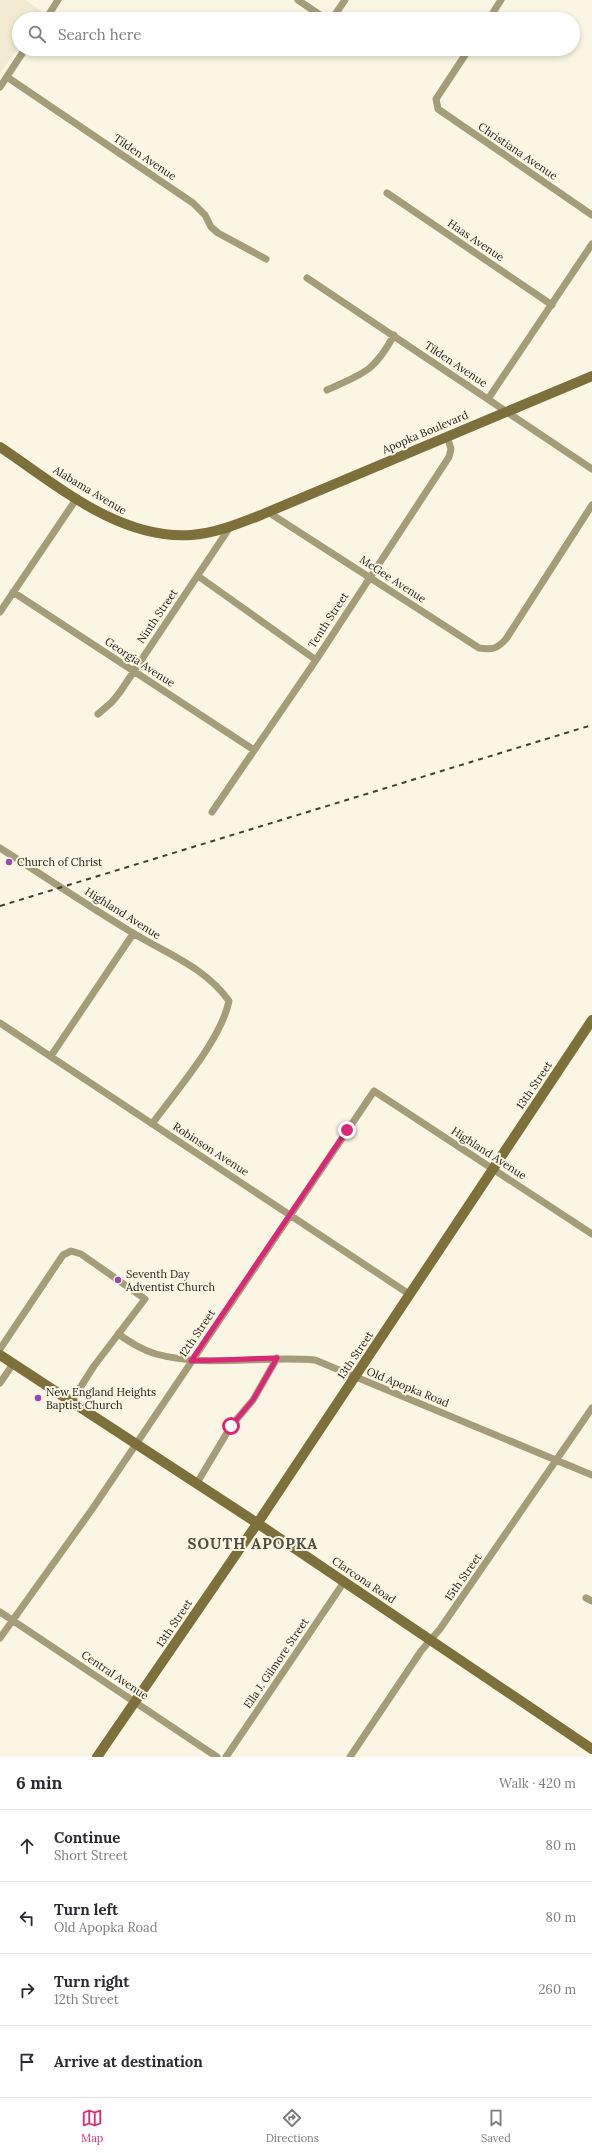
<!DOCTYPE html>
<meta charset="utf-8">
<style>
body{margin:0;font-family:Lora,serif;background:#f7f7f7;color:#2b2b33}
.stop{position:absolute;width:12px;height:12px;margin:-9px;border:3px solid #db2777;border-radius:50%;background:#fff}
.stop.end{background:#db2777;border-color:#fff;box-shadow:0 1px 4px #0008}
.list{margin:0;padding:0;list-style:none}
h2{display:flex;justify-content:space-between;align-items:center;height:52px;margin:0;padding:0 16px;font-size:17px}
h2 small{font-size:13px;font-weight:400;color:#7c7c81}
.list li{display:grid;grid-template-columns:26px 1fr auto;gap:12px;align-items:center;box-sizing:border-box;height:72px;padding:0 16px;border-top:1px solid #e1e1e2}
.list b{display:block;font-size:15px;white-space:nowrap}
.list p{margin:0;font-size:13px;white-space:nowrap;color:#7c7c81}
.list em{font-size:13px;font-style:normal;color:#7c7c81}
.icon{flex:none;width:22px;height:22px;fill:none;stroke:currentColor;stroke-width:2;stroke-linecap:round;stroke-linejoin:round}
.map{position:relative;flex:none;width:592px;height:1757px;overflow:hidden}
.search{position:absolute;background:#fff;box-shadow:0 2px 6px #0003;left:12px;right:12px;top:12px;height:44px;display:flex;align-items:center;gap:10px;box-sizing:border-box;padding:0 14px;border-radius:22px;color:#7c7c81;font-size:15px}
.sheet{height:340px;background:#fff}
nav{display:flex;justify-content:space-around;align-items:center;box-sizing:border-box;height:56px;border-top:1px solid #e1e1e2;background:#fff;font-size:11px;color:#7c7c81}
nav a{display:grid;justify-items:center;gap:2px}
nav .on{color:#db2777}
.map>svg:first-child{display:block}
.built{fill:#f2ebd2}
.lines{fill:none;stroke-linecap:round;stroke-linejoin:round}
.street{stroke:#a59c79;stroke-width:7}
.secondary{stroke:#7e703b;stroke-width:10}
.rail{stroke:#403e35;stroke-width:2;stroke-dasharray:5 5;stroke-linecap:butt}
.route{stroke:#db2777;stroke-width:5}
.poi-dot{fill:#9c47b4;stroke:#fbf6e4;stroke-width:1.5}
.labels{text-anchor:middle;dominant-baseline:central;stroke-width:4;stroke-linejoin:round;paint-order:stroke}
.street-label{font-size:11px;fill:#23211a;stroke:#fbf6e4}
.poi-label{font-size:11px;fill:#23211a;stroke:#fbf6e4;text-anchor:start}
.district-label{font-size:15px;font-weight:bold;letter-spacing:1px;fill:#514d3e;stroke:#fbf6e4}
</style>
<div class="map">
<svg width="592" height="1757" viewBox="0 0 592 1757">
<rect width="100%" height="100%" fill="#fbf6e4"/>
<path class="built" d="M0,0H25L42,11L37,19H19V46L0,74Z"/>
<g class="lines">
<path class="street" d="M298,0L326,19
M46,19L58,0
M332,19L345,0
M489,19L501,0
M469,49L436,99L438,109L592,215
M7,77L193,203L205,215L211,227L218,233L266,259
M0,87L25,49
M387,193L552,305
M307,278L592,469
M327,390C364,373 374,372 394,335
M488,399L592,244
M268,512L479,648C492,650 497,649 506,639L592,505
M198,576L316,660
M13,592L254,750
M0,612L77,498
M98,714L112,702L120,692L230,527
M212,812L316,660L449,457L451,449L447,436
M0,848C44,876 88,906 133,933C167,954 205,967 229,1001C221,1040 176,1091 152,1124
M0,1023L409,1294
M51,1056L133,934
M118,1334C130,1342 142,1350 156,1354C207,1368 262,1355 315,1360L592,1475
M0,1349L63,1255L71,1251L81,1254L145,1299L94,1366L71,1402
M0,1383L13,1364
M197,1483L231,1426L253,1400L277,1358
M586,1598L592,1601
M0,1612L217,1757
M0,1638L93,1508L374,1091L592,1234
M226,1757L344,1582
M350,1757L421,1651L440,1629L592,1408"/>
<path class="secondary" d="M0,447C57,485 119,540 191,535C216,533 238,524 261,515L592,376
M0,1355L257,1523L592,1749
M97,1757L261,1518L592,1020"/>
<path class="rail" d="M0,906L592,725"/>
</g>
<g class="lines">
<path class="route" d="M231,1426L253,1400L277,1358L191,1361L347,1130"/>
</g>
<g class="poi-dot">
<circle cx="9" cy="862" r="4"/>
<circle cx="118" cy="1280" r="4"/>
<circle cx="38" cy="1398" r="4"/>
</g>
<g class="labels">
<g class="street-label">
<text transform="translate(518 151) rotate(34)">Christiana Avenue</text>
<text transform="translate(145 157) rotate(34)">Tilden Avenue</text>
<text transform="translate(476 240) rotate(34)">Haas Avenue</text>
<text transform="translate(456 364) rotate(34)">Tilden Avenue</text>
<text transform="translate(425 432) rotate(-23)">Apopka Boulevard</text>
<text transform="translate(90 490) rotate(31)">Alabama Avenue</text>
<text transform="translate(393 579) rotate(33)">McGee Avenue</text>
<text transform="translate(157 616) rotate(-56)">Ninth Street</text>
<text transform="translate(328 620) rotate(-57)">Tenth Street</text>
<text transform="translate(140 662) rotate(33)">Georgia Avenue</text>
<text transform="translate(123 913) rotate(32)">Highland Avenue</text>
<text transform="translate(534 1085) rotate(-56)">13th Street</text>
<text transform="translate(211 1149) rotate(33)">Robinson Avenue</text>
<text transform="translate(489 1153) rotate(33)">Highland Avenue</text>
<text transform="translate(197 1333) rotate(-56)">12th Street</text>
<text transform="translate(355 1355) rotate(-56)">13th Street</text>
<text transform="translate(408 1387) rotate(22)">Old Apopka Road</text>
<text transform="translate(463 1577) rotate(-55)">15th Street</text>
<text transform="translate(364 1580) rotate(34)">Clarcona Road</text>
<text transform="translate(174 1623) rotate(-56)">13th Street</text>
<text transform="translate(276 1663) rotate(-56)">Ella J. Gilmore Street</text>
<text transform="translate(115 1675) rotate(34)">Central Avenue</text>
</g>
<g class="poi-label">
<text x="17" y="862">Church of Christ</text>
<text x="126" y="1274">Seventh Day<tspan x="126" dy="13">Adventist Church</tspan></text>
<text x="46" y="1392">New England Heights<tspan x="46" dy="13">Baptist Church</tspan></text>
</g>
<g class="district-label">
<text x="253" y="1543">SOUTH APOPKA</text>
</g>
</g>
</svg>
<div class="stop" style="left:231px;top:1426px"></div>
<div class="stop end" style="left:347px;top:1130px"></div>
<div class="search"><svg class="icon" aria-label="search" viewBox="0 0 24 24"><circle cx="10" cy="10" r="6"/><path d="M15 15l6 6"/></svg>Search here</div>
</div>
<section class="sheet">
<h2>6 min<small>Walk · 420 m</small></h2>
<ul class="list">
<li><svg class="icon" aria-label="ahead" viewBox="0 0 24 24"><path d="M12 20V5M6 11l6-6 6 6"/></svg><div><b>Continue</b><p>Short Street</p></div><em>80 m</em></li>
<li><svg class="icon" aria-label="left" viewBox="0 0 24 24"><path d="M17 20v-9H6M10 6l-5 5 5 5"/></svg><div><b>Turn left</b><p>Old Apopka Road</p></div><em>80 m</em></li>
<li><svg class="icon" aria-label="right" viewBox="0 0 24 24"><path d="M7 20v-9h11M14 6l5 5-5 5"/></svg><div><b>Turn right</b><p>12th Street</p></div><em>260 m</em></li>
<li><svg class="icon" aria-label="arrive" viewBox="0 0 24 24"><path d="M6 21V4h12l-3 4 3 4H6"/></svg><div><b>Arrive at destination</b></div></li>
</ul>
</section>
<nav>
<a class="on"><svg class="icon" aria-label="map" viewBox="0 0 24 24"><path d="M3 6l6-2 6 2 6-2v14l-6 2-6-2-6 2zM9 4v14M15 6v14"/></svg>Map</a>
<a><svg class="icon" aria-label="directions" viewBox="0 0 24 24"><path d="M12 3l9 9-9 9-9-9zM9 14v-3h6M13 9l2 2-2 2"/></svg>Directions</a>
<a><svg class="icon" aria-label="saved" viewBox="0 0 24 24"><path d="M7 4h10v16l-5-4-5 4z"/></svg>Saved</a>
</nav>
